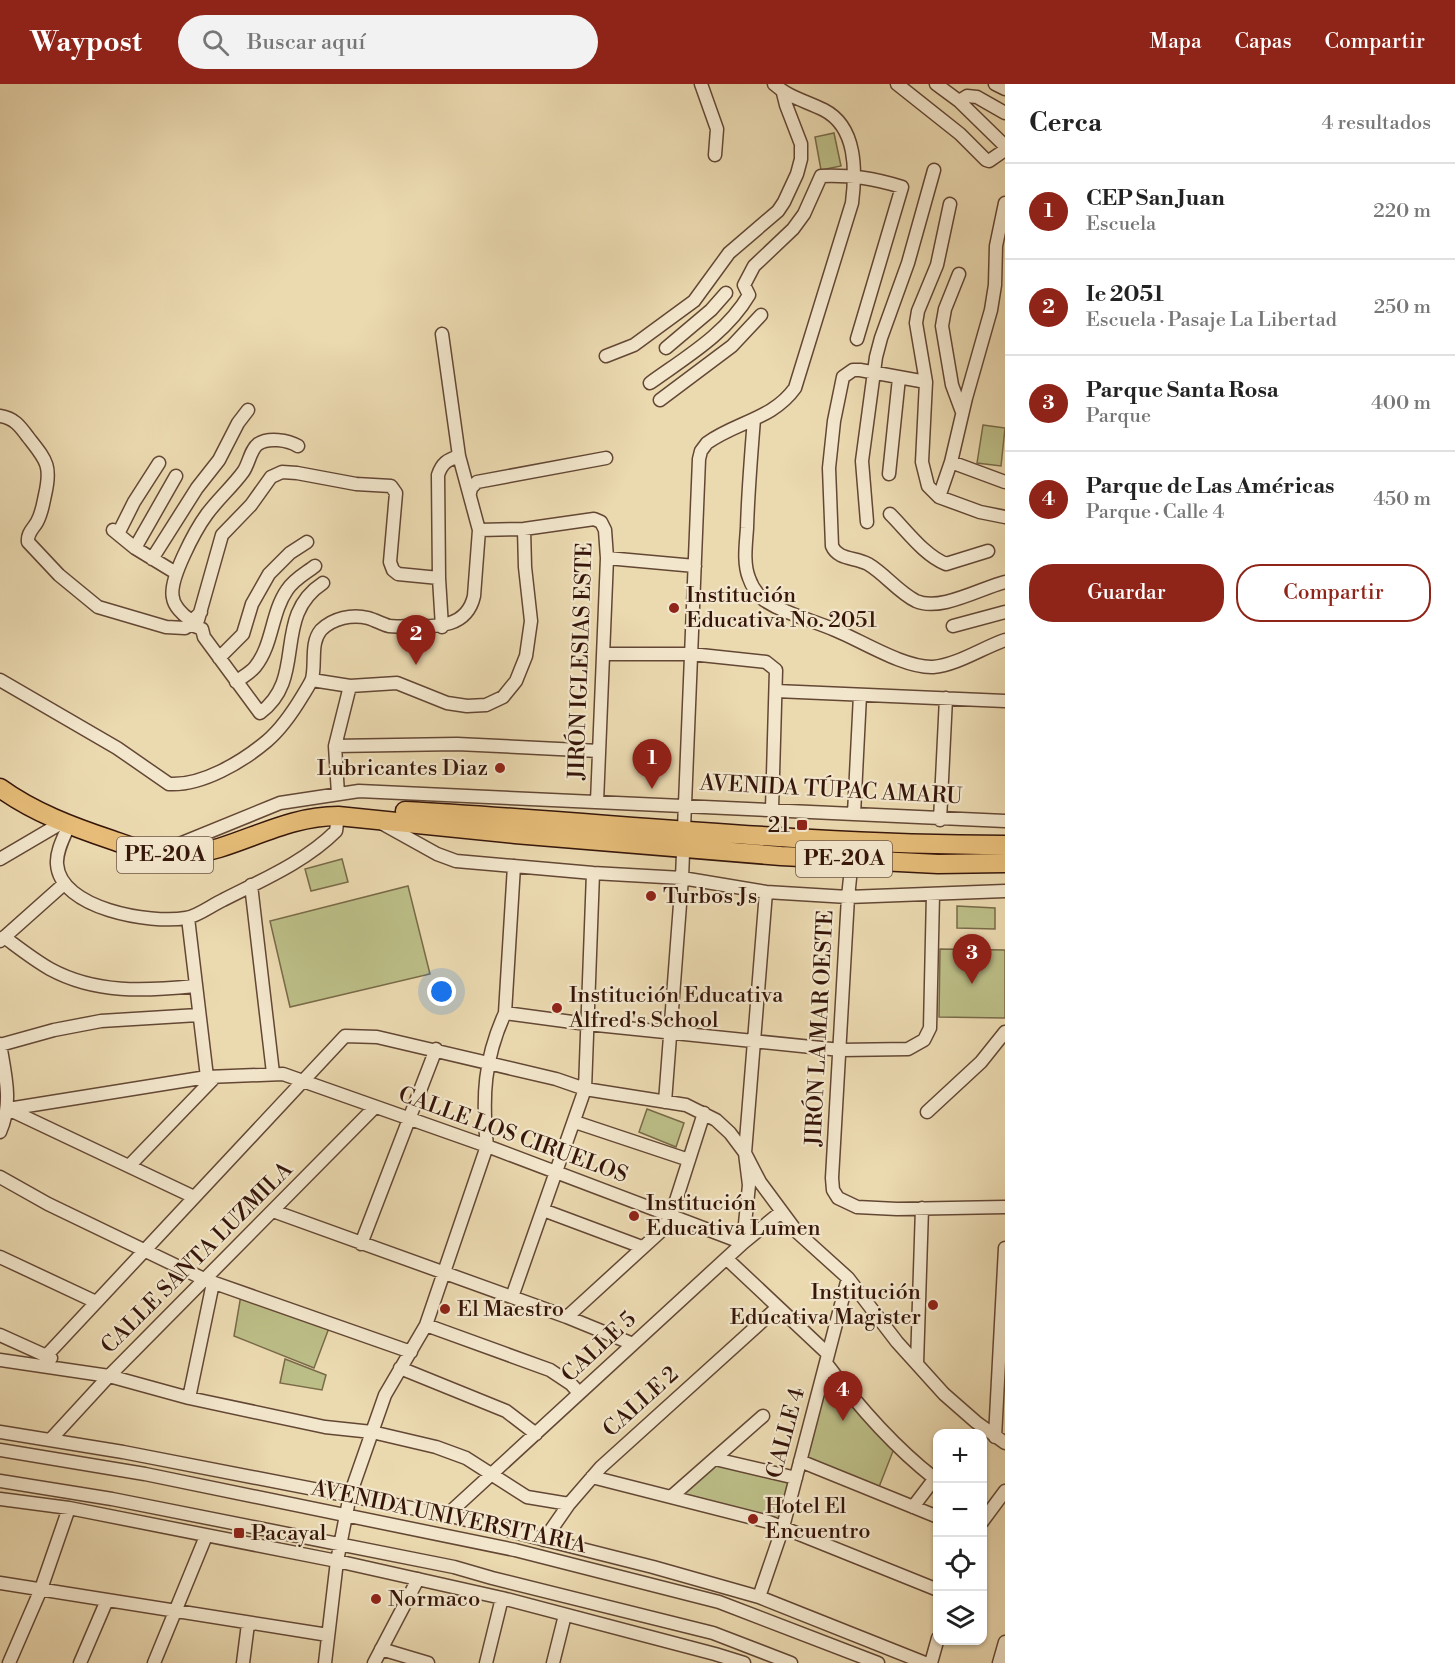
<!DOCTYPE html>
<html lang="es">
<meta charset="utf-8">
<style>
body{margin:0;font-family:"Libre Bodoni",serif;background:#f2f2f2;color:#222}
.controls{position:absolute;right:18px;bottom:18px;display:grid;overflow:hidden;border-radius:12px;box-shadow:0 2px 4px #0004}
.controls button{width:54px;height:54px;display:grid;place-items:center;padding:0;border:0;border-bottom:2px solid #e0e0e0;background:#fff;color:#222;font:30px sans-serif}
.you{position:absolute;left:442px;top:908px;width:21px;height:21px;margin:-15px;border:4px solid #fff;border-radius:50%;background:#1a73e8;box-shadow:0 0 0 9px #1a73e833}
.badge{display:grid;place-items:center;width:39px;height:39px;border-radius:50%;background:#8f2418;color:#fff;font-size:20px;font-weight:700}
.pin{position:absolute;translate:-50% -50px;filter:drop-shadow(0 2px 3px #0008)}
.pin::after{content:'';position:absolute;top:32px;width:21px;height:18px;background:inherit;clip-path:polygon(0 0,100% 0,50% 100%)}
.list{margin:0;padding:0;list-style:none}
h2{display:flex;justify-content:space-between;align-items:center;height:78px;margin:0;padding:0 24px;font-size:26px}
h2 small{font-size:20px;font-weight:400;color:#767676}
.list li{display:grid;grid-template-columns:39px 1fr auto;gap:18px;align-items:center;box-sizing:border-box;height:96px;padding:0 24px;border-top:2px solid #e0e0e0}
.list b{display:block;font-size:22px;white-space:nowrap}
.list p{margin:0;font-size:20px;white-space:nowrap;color:#767676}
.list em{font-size:20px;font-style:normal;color:#767676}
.actions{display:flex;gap:12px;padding:18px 24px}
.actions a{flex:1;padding:14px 0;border:2px solid #8f2418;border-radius:24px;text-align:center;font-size:21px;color:#8f2418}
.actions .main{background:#8f2418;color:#fff}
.icon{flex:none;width:33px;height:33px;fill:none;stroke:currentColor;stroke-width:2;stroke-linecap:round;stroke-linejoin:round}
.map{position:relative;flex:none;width:1005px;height:1579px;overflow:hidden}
header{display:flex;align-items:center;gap:36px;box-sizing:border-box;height:84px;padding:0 30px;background:#8f2418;color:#fff}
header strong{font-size:28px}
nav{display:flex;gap:33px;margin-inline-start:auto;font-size:21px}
.search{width:420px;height:54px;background:#f2f2f2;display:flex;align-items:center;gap:15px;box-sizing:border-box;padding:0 21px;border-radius:33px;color:#767676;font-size:22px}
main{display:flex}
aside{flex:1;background:#fff}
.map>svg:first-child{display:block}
.green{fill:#bcbe87;stroke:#796a48;stroke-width:1.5}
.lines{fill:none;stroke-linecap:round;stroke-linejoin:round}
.minor-casing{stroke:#634734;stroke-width:15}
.highway-casing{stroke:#36160a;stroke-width:21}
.minor{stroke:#f2e6cc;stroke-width:12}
.highway{stroke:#e6bc78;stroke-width:18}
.poi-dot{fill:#8f2418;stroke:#f2e6cc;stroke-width:2}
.labels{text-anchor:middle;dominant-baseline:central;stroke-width:4.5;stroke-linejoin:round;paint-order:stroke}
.shield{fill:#f2e6cc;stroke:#6e5444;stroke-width:1.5}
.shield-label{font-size:21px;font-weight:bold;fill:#36160a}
.poi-label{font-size:22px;fill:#36160a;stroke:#f2e6cc;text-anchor:start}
.street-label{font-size:22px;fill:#36160a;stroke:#f2e6cc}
</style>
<header>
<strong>Waypost</strong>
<div class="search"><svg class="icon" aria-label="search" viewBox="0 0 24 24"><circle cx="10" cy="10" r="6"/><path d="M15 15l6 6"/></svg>Buscar aquí</div>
<nav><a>Mapa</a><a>Capas</a><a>Compartir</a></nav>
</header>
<main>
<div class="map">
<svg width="1005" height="1579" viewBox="0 0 1005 1579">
<rect width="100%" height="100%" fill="#ebd9b0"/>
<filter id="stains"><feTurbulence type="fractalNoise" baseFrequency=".00333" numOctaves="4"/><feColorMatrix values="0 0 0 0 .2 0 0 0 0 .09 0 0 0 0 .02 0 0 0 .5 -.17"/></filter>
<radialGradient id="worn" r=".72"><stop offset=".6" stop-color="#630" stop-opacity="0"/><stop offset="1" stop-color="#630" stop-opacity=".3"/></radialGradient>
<path class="green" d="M834,49L841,82L821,86L815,53Z
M983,341L1005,344L1001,382L977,379Z
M342,775L348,798L311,807L305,785Z
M408,802L430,890L290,923L270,837Z
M957,822L995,824V845L957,844Z
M940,865L1005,866V934L939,933Z
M647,1025L684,1039L676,1063L639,1048Z
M241,1211L329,1244L314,1284L234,1252Z
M285,1275L326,1291L322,1306L280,1299Z
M828,1287L895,1362L879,1403L805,1373Z
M715,1378L789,1398L780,1436L681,1409Z"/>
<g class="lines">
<defs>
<path id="minor" d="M701,0L717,45L715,71
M897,0L960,50L986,76L989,77L1005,66
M936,0L959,17L1005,62
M995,0L1005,5
M959,17L967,12L977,13L1005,29
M1005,119L996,162L995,201L991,226L966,314L951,378L1005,398
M950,120L937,181L918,227L916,239L926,298L922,378L928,402L939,413L980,428L1005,433
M959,190L945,225L942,242L952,301L962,328
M666,264L711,226L726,209
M606,272L634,261L694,217L729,169L778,127L784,118L797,90L801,75V60L786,21L783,9
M926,298L860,286H853L843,293L834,337L829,384L832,462C838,476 855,473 868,480C885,490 898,508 916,517C940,528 981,504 1005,498
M650,299C686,273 726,250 749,211L744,201L754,182L793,145L804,130L821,92C852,91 873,94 902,103L857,255
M660,316L732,262L761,231
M0,332C14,334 20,342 28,353C46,376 52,381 45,411C43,420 42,429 37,438C33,445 27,449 28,458L59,491L98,523L166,543L185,544L198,536L222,451L251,421L271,393L282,388L297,389L356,400L391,402L396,409L390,478L393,486L398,490L439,494
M754,335C751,372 748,408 747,444C746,460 743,479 749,494C752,503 757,510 764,516C785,530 812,536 835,546C862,557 904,584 933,583C957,581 982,564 1005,556
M889,390L899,294
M470,409L471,404L477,398L606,374
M939,413L951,378
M890,430C907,447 924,471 946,480L988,467
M867,438L862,377L876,273L881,254L908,179L934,86
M113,446L135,464L176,489
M479,446L524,445L594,435L601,438L605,446L607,474L597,718
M118,450L134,418L159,379
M135,464L176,392
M607,474L695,482
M152,475L197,404L219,376L238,339L248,326
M201,528L194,535H189C183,531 174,522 173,514C168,496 196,445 207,430C218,415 232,403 243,388C249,380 250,366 258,360C268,353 288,356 298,362
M192,541L202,545L204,553L260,629C308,594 271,533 323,499
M953,542L1005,528
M442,543L439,494L438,391C442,379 447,376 459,372
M604,570H691L766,578L776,586L772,725
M219,574L243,550L252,520L269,490L290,469L307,458
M0,596L117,664L169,700C202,702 242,678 267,657C281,645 294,626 303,611C306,606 310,600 312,595C316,579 310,559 321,546C333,534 352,530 368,534C375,536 382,540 389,542C396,543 405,542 412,542C438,543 467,543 474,512L479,446L459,372L442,250
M312,596L350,602L397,599L447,619L467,622L486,621L503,613L516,597L526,572L531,537L525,483L524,445
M236,598C242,593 250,589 255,583C273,561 271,529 287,506C294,495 306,489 315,482
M776,607L1005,617
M335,662L457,660L599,667
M338,710L335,662L350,602
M854,730L860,611
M940,736L946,614
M383,740L437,770L456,777L593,789L682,794L766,808L848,813L1005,807
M69,741C64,753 56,767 57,780C60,825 150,840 186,834C198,832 212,821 223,816C262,796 305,778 336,747L338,732
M164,770L177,761L280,719L359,707L1005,737
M0,775L63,738
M852,775L848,813L832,1094L833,1106L838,1114L857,1123L897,1125L1005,1123
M251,801L273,989
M188,834L207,993
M4,853C19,864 34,876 50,885C96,910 145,907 195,902
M0,857L64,800
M505,929L587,940L841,966L908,965L924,956L930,944L933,810
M0,960C5,990 13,1019 0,1048
M0,961L54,946L101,937L198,931
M665,1018L682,794L699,375L701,367L707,359C736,338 773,335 795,304L852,119C856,87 857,43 824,26C806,17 788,13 774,0
M8,1025L207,993L283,990L487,1062L743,1159L749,1101L745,1069L766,808
M8,1025L194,1113
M927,1028L981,978L1005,948
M575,1038L689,1076
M129,1082L215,993
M0,1093L48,1120L206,1196L411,1268
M543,1126L642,1163
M273,1127L567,1233L633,1260
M361,1160L436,965
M0,1173L96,1218
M727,1175L828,1270
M512,1213L585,1005L593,789
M567,1233L661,1147L671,1132L704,1029
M426,1241L550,1286L571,1300L579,1309
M0,1251L51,1274
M46,1272L345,952L377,953L556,995L585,1005L686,1021L716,1036L730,1049L745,1069L760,1098L797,1148L848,1194L897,1258L944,1310L976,1338L1005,1359
M0,1276L109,1292L189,1314L325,1343L372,1348L436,1363L466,1374L527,1413L569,1420
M826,1279C858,1322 892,1361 934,1394
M917,1280L922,1124
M400,1284L506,1327L536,1350
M189,1314L213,1199
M0,1348L123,1368L447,1431L653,1483L759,1513L925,1579
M995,1353L1005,1164
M51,1355L109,1292L375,1023
M0,1366L145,1390L515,1466L719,1518L878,1579
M715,1375L796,1394
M800,1377L938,1433
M592,1393L769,1438L938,1506
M0,1397L112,1415L454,1483L492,1494L713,1549L791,1579
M671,1413L763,1332
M0,1415L69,1424L337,1477L502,1514L715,1570L744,1579
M913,1423L938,1390
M447,1431L743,1159L781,1128
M982,1438L1005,1407
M544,1456L569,1420L601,1383L778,1223
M0,1499L328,1551
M759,1513L783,1443L848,1194
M381,1565L428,1579
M9,1579L41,1505L69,1424
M80,1579L107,1516
M154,1579L206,1452
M243,1579L248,1540
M325,1579L337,1477L350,1411L385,1311L426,1241L487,1062C482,1013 484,975 505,929L514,782
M374,1579L418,1495
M486,1579L502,1514
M553,1579L565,1531
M931,1579L938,1554
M999,1579L1005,1558"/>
<path id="highway" d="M0,704C33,728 73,743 112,756C129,762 147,769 165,771C183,773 202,769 219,764C260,751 295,732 338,732L515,750L781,772L938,780L1005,779
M405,727C605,738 804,761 1005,761"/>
</defs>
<use href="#minor" class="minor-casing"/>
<use href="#highway" class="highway-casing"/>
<use href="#minor" class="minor"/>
<use href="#highway" class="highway"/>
</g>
<g class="poi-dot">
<circle cx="674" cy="524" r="6"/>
<circle cx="500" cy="684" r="6"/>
<rect x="796" y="735" width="12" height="12" rx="3"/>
<circle cx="651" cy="812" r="6"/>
<circle cx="557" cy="924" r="6"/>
<circle cx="634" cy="1132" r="6"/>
<circle cx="933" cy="1221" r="6"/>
<circle cx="445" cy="1225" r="6"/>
<circle cx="753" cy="1435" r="6"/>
<rect x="233" y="1443" width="12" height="12" rx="3"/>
<circle cx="376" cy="1515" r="6"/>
</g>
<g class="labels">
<g class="shield">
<rect x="117" y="753" width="96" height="36" rx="4.5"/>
<rect x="796" y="757" width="96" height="36" rx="4.5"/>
</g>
<g class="shield-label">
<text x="165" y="771">PE-20A</text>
<text x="844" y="775">PE-20A</text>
</g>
<g class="poi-label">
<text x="686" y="511">Institución<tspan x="686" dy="25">Educativa No. 2051</tspan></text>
<text x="488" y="684" text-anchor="end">Lubricantes Diaz</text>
<text x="790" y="741" text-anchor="end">21</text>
<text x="663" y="812">Turbos Js</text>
<text x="569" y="911">Institución Educativa<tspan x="569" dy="25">Alfred's School</tspan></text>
<text x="646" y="1119">Institución<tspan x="646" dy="25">Educativa Lumen</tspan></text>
<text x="921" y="1208" text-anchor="end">Institución<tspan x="921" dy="25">Educativa Magister</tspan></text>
<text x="457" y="1225">El Maestro</text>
<text x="765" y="1422">Hotel El<tspan x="765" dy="25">Encuentro</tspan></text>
<text x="251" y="1449">Pacayal</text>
<text x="388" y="1515">Normaco</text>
</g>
<g class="street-label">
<text transform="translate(581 577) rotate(-88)">JIRÓN IGLESIAS ESTE</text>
<text transform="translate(831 706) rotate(3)">AVENIDA TÚPAC AMARU</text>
<text transform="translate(820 944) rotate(-87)">JIRÓN LA MAR OESTE</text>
<text transform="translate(513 1051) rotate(20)">CALLE LOS CIRUELOS</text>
<text transform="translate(197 1174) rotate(-45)">CALLE SANTA LUZMILA</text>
<text transform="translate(599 1263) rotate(-43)">CALLE 5</text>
<text transform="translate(641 1318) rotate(-42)">CALLE 2</text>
<text transform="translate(786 1349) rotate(-75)">CALLE 4</text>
<text transform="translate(449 1433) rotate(12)">AVENIDA UNIVERSITARIA</text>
</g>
</g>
<rect width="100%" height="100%" filter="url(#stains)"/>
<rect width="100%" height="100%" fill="url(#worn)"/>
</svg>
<div class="controls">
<button>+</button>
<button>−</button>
<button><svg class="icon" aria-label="locate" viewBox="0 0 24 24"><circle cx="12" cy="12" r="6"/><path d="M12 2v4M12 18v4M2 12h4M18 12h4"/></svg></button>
<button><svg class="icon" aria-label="layers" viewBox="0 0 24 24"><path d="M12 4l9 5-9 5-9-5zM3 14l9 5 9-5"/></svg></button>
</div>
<div class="you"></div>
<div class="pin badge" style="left:652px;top:705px">1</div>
<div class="pin badge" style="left:416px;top:581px">2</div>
<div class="pin badge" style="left:972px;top:900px">3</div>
<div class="pin badge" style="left:843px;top:1337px">4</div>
</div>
<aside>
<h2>Cerca<small>4 resultados</small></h2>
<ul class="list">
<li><span class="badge">1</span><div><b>CEP San Juan</b><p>Escuela</p></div><em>220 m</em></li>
<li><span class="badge">2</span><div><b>Ie 2051</b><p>Escuela · Pasaje La Libertad</p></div><em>250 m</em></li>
<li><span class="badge">3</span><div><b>Parque Santa Rosa</b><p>Parque</p></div><em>400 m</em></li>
<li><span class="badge">4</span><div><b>Parque de Las Américas</b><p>Parque · Calle 4</p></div><em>450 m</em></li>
</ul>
<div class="actions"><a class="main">Guardar</a><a>Compartir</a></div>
</aside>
</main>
